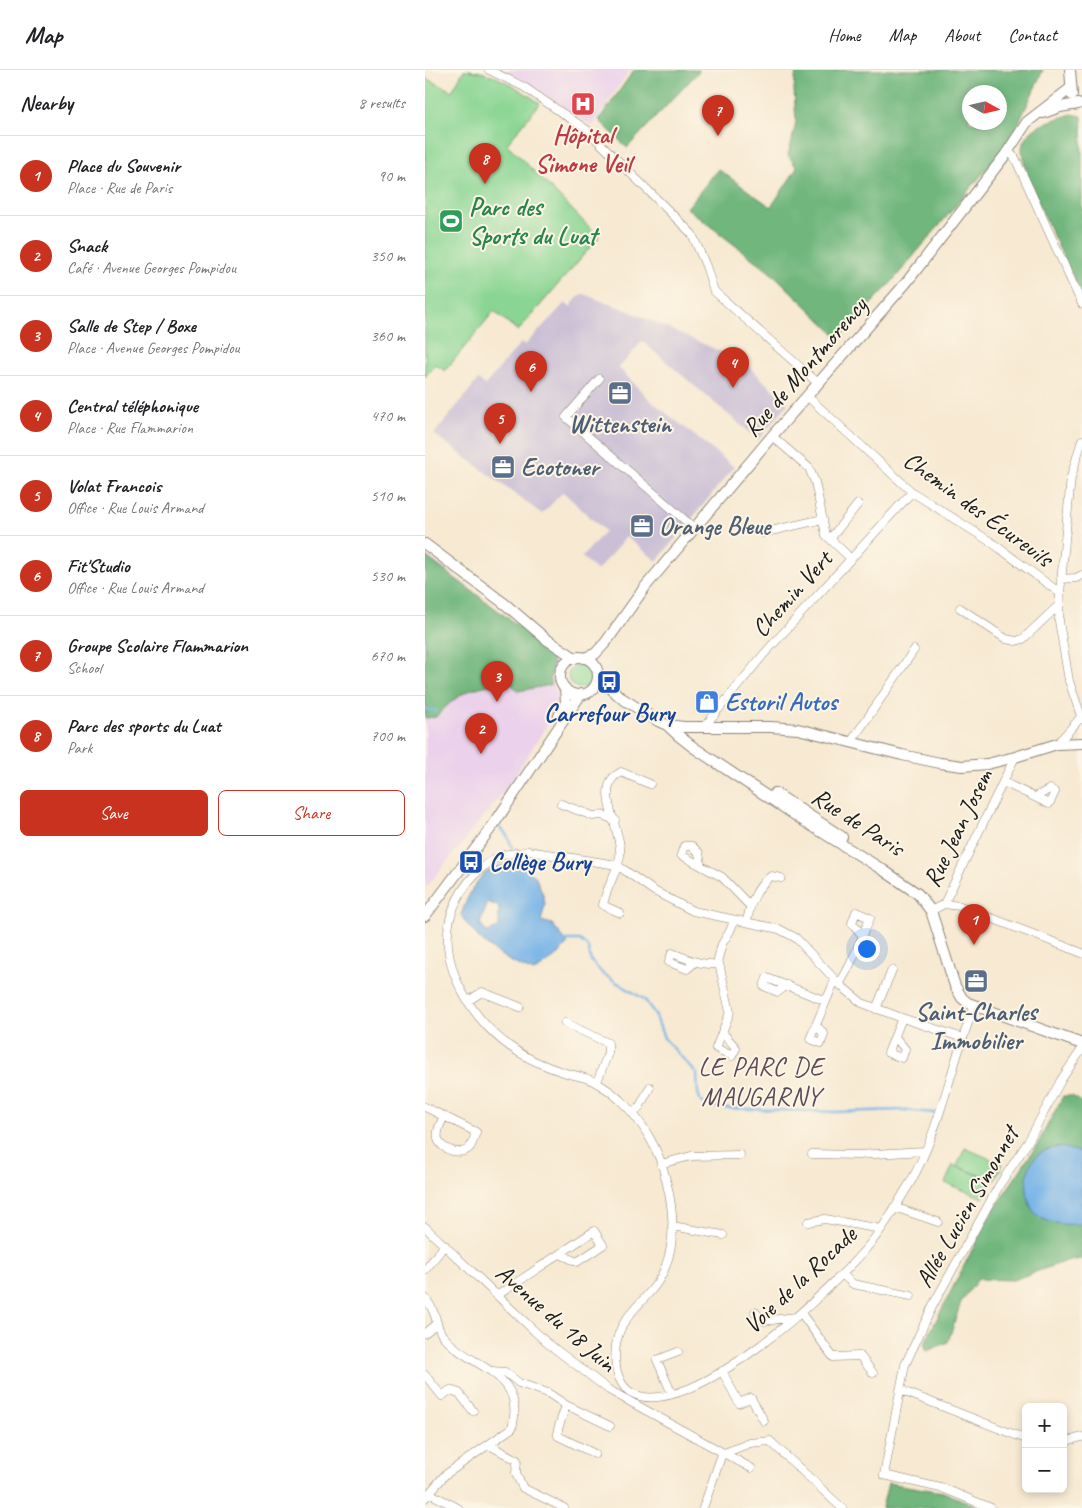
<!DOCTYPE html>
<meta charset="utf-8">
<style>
body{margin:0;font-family:Caveat,sans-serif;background:#f6f6f6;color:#202124}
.controls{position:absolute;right:15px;bottom:15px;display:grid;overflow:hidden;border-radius:8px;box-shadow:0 2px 8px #0003}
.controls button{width:45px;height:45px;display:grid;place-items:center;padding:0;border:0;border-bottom:1px solid #e0e0e0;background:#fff;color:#202124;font:25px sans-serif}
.compass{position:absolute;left:537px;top:15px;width:45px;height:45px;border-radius:50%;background:#fff;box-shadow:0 2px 8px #0003;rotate:98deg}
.you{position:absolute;left:441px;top:878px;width:18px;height:18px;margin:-12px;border:4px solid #fff;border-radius:50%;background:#1a73e8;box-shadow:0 0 0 8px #1a73e833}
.badge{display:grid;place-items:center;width:32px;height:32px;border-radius:50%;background:#c8321e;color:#fff;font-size:16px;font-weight:700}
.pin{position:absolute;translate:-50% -41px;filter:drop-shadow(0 1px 2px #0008)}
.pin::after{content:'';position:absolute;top:26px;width:18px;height:15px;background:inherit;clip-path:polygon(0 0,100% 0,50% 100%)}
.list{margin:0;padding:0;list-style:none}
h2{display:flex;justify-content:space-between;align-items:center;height:65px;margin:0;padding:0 20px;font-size:21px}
h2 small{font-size:16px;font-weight:400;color:#757577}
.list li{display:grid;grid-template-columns:32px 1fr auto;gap:15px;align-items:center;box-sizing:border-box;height:80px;padding:0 20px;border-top:1px solid #e0e0e0}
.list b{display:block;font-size:19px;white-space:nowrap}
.list p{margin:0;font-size:16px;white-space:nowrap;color:#757577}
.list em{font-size:16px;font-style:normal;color:#757577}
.actions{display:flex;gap:10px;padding:15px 20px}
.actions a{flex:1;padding:11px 0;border:1px solid #c8321e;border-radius:8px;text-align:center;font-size:18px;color:#c8321e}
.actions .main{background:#c8321e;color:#fff}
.map{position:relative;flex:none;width:657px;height:1438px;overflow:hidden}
header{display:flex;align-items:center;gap:30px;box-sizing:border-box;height:70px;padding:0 25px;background:#fff;border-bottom:1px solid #e0e0e0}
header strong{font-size:24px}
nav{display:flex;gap:28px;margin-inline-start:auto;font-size:18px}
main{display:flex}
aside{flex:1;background:#fff}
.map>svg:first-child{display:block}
.built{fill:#ebd1eb}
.industrial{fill:#cbbfd5}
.green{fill:#8ad593;stroke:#537858}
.forest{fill:#6fb67d;stroke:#46694c;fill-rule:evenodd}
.water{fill:#74b2e7;stroke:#486782;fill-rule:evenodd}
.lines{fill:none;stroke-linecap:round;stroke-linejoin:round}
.stream{stroke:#74b2e7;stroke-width:2.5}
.street-casing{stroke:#8a8277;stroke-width:9}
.secondary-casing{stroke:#8a8277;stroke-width:12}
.street{stroke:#fff;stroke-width:8}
.secondary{stroke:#fff;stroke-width:10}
.labels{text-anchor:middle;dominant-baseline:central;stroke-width:4;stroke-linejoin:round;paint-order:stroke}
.health-label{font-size:25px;font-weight:bold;fill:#be3a42;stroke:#fcf5e5}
.leisure-label{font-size:25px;font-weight:bold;fill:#27864d;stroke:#fcf5e5;text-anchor:start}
.street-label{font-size:25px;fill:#1c1c1c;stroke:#fcf5e5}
.service-label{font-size:25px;font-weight:bold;fill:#4e5e75;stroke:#fcf5e5}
.shop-label{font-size:25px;font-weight:bold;fill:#366cbe;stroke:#fcf5e5;text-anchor:start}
.transit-label{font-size:25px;font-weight:bold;fill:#164399;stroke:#fcf5e5}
.neighbourhood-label{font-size:26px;letter-spacing:1px;fill:#5e4958;stroke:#fcf5e5}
</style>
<header>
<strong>Map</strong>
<nav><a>Home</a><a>Map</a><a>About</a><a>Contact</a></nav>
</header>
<main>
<aside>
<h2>Nearby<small>8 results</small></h2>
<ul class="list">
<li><span class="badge">1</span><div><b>Place du Souvenir</b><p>Place · Rue de Paris</p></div><em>90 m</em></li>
<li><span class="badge">2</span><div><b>Snack</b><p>Café · Avenue Georges Pompidou</p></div><em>350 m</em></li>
<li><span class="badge">3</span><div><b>Salle de Step / Boxe</b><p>Place · Avenue Georges Pompidou</p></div><em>360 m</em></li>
<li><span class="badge">4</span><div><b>Central téléphonique</b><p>Place · Rue Flammarion</p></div><em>470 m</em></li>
<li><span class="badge">5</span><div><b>Volat Francois</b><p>Office · Rue Louis Armand</p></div><em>510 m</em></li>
<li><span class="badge">6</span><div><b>Fit'Studio</b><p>Office · Rue Louis Armand</p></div><em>530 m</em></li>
<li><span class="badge">7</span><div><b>Groupe Scolaire Flammarion</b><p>School</p></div><em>670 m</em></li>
<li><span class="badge">8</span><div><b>Parc des sports du Luat</b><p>Park</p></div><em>700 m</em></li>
</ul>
<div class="actions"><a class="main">Save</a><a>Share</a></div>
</aside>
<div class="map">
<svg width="657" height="1438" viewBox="0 0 657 1438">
<rect width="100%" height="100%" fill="#fcf5e5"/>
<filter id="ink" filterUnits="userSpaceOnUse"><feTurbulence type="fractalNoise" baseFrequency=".02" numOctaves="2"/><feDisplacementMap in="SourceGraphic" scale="10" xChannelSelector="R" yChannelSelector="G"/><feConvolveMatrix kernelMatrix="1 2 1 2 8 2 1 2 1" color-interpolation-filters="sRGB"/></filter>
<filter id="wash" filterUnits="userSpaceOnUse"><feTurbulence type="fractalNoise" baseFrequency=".0096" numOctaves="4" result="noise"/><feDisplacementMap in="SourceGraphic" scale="20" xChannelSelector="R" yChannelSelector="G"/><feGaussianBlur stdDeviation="1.12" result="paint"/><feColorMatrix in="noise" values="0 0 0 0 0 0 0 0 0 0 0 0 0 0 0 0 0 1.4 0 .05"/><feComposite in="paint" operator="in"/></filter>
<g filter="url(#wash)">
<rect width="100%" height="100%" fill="#f7e9d2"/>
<path class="built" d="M75,0H205L167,56L102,12Z
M0,484L119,575L130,593L127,608L134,635L87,711L0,819Z"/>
<path class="industrial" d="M158,224L204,241L319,292L363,334L333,370L217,271L194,298L225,330L309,397L232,491L201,467L172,501L157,487L180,461L138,422L117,444L9,364L53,310L60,315L96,273L100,275L140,233L145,237L155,225Z"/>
<path class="green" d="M39,0C66,0 93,18 115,33L82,74L174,167L93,261L69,241L20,301L10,294L0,307V8L27,21Z
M143 606a12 12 0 1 1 24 0a12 12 0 1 1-24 0Z
M540,1078L577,1094L570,1111L532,1096Z
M528,1095L565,1110L558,1128L520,1113Z"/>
<path class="forest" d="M209,0H275L202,78L174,50Z
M371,0H618L586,70L465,214L414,268L351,207L262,138L293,99L346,137L372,98L363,85L371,53L369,19ZM544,22H574V52H544Z
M647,44L657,46V225C646,202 589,92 598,73C605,55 631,49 647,44Z
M0,486L119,575L128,593L125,608L126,615L93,621L84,612C48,617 37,619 11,647L0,648Z
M638,1026H647L657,1032V1189L641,1191L588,1210L553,1209L536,1232L523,1272L502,1281L499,1274L565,1145L612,1075Z
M463,1413L518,1422L557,1438H457Z"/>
<path class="water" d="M85,793L98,797L110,806L117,822L120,834L116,851L127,854L143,873L133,885L109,902C80,891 52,872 36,845C42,828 50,809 66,799C72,796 80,795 85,793ZM63,832L74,837V855L69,860L61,862L55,853Z
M635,1077L657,1082V1154C643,1155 624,1155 612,1145C599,1134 599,1103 608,1090C614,1081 626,1078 635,1077Z"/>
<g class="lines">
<path class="stream" d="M0,639L11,641
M74,757C82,763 84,768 87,778
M86,795V788
M137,870H155L163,877L166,891L178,904L219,929L230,944L239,968L272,1004C273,1014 271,1024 277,1033L296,1038L410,1042L477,1040L510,1043"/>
</g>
</g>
<g filter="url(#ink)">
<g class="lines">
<defs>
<path id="street" d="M64,0L99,17L162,60L267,164L281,196L289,221L393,313
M583,81L590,88L657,234
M174,309L141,347L269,458
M382,326L487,422L566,472L635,523
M347,366L384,398L390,412L401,465L422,485
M657,370L646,407L635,523L634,551L644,611L657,649
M337,463L398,449
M405,469L433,434
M636,509L651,508L657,505
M535,538L581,569L591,571L598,569L635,534
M279,657L339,584L487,422
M426,672L489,580
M632,674L657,646
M578,712L624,734L630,722L625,719L610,727
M136,734L168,746L177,745L190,750
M103,781L192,795L229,821L268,841L354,859L371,868L414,914L437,933L477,948L538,968C522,1015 510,1070 485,1113C473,1132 462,1153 448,1170C414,1214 265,1354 207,1323C197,1318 193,1307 191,1297C184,1241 227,1236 241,1195C251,1168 248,1137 241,1110C235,1081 217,1050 195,1030C188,1023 179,1017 170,1012C161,1007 151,1006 141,1003C125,998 109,992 95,983C50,957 6,891 29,837C37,816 56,793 79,785C86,783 95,783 103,781Z
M276,795L274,783L267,776H259L256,785L297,807L325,836
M519,834L535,836L657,883
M506,841L519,834L590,687
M195,843L178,835C181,818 192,803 195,786C198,764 174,728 187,709C189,706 193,704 196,702L225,714
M322,851C325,834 332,816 346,806L356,808
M270,892L262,899L244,892L247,883C263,889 277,896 294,894
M414,914C428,894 435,870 445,848L431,842L427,853L437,865
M362,915L353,922L339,916L342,908L401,931
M43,931L57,922L95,937
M451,939L467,900
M140,953L183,973V983L172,1012
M391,955L399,964L396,973L385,969L410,910
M298,963L311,978L307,986L291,978L305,942L293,889L297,874L305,861L309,851
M470,967L480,979L477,988L463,983L477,948
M538,968L549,935
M0,1037L51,1062C49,1067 48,1073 45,1077C37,1087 16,1080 13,1069C11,1061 16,1053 19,1046
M208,1044L215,1036L225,1017
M387,1084L433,1085L499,1081
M236,1094L266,1086L315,1085
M469,1137L513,1152
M383,1152L400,1149L456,1159
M247,1156L298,1165
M0,1157L121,1272L184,1320L326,1398
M0,1200L20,1175
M417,1204L428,1214L486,1226
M73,1225L169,1161L178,1175L152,1192L135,1184
M0,1228C3,1232 6,1236 8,1241C12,1249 12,1259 18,1266C45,1299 102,1301 87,1358L20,1405L0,1428
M330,1242L339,1251L371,1247
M376,1243L408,1287L435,1286L448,1303
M0,1263L12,1253
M67,1301L80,1302L94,1313L123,1323L141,1335L133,1359V1366L170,1384
M297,1301L314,1333L326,1328L339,1351
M0,1305L17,1326L25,1320L34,1323L48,1341
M475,1320L601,1369
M247,1324L232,1290L253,1282
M141,1335L185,1356
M638,1372L657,1367
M64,1375L92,1390L91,1404L98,1418L139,1438
M297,1384L325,1373L345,1371L417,1438
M4,1423L33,1438
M278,1438L297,1384
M566,1438L520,1419L459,1405L480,1295L508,1235L575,1114L603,1072L636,1010L657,979"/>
<path id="secondary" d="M645,0L647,25
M618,43L635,37L653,34
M0,474L80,534L121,569L150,588
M135 606a19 19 0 1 1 38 0a19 19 0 1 1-38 0Z
M159,588L170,584L181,572L220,517L347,366L481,213L581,84L602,52L646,18
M173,606L195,627L233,651L242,655L259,657H346L373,659L477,685L515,693L537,696L562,694L590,687L632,674L657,673
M134,646L141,632L140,618
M242,655L254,666L268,677L379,751L458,800L493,824L506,841L530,916L537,928L543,933L657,974
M350,723L417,767
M0,846L69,754L156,624"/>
</defs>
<use href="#street" class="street-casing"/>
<use href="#secondary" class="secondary-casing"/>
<use href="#street" class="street"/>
<use href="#secondary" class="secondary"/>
</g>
</g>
<defs>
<symbol id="hospital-square" viewBox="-11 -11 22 22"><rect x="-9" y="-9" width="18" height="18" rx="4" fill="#e0444e" stroke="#fcf5e5"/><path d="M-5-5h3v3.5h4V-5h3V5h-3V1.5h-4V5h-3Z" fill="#fff"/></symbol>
<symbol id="stadium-square" viewBox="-11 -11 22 22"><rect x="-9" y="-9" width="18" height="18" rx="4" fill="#2e9e5b" stroke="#fcf5e5"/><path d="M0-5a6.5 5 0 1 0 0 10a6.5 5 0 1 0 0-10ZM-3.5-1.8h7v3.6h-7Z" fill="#fff"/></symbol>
<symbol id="office-square" viewBox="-11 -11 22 22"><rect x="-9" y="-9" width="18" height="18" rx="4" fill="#5c6f8a" stroke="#fcf5e5"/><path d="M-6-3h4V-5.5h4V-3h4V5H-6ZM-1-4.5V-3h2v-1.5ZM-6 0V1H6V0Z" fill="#fff"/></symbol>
<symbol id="bus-square" viewBox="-11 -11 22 22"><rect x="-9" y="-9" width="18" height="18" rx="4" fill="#1a4fb4" stroke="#fcf5e5"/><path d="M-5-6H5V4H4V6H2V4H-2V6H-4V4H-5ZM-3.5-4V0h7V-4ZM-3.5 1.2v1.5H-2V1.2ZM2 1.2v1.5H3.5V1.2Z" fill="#fff"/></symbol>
<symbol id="shop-square" viewBox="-11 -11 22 22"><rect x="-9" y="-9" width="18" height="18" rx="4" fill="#3f7fe0" stroke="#fcf5e5"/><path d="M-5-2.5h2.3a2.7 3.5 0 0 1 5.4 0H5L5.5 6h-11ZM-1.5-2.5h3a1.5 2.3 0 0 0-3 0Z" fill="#fff"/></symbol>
</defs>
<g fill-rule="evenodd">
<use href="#hospital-square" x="144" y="20" width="28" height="28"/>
<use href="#stadium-square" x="12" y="137" width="28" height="28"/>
<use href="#office-square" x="181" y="309" width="28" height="28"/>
<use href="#office-square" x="64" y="383" width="28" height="28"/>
<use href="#office-square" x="203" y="442" width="28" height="28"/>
<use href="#bus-square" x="170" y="598" width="28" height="28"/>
<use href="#shop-square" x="268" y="618" width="28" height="28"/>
<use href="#bus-square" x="32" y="778" width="28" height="28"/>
<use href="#office-square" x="537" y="897" width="28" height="28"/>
</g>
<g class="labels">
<g class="health-label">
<text x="158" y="65">Hôpital<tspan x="158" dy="29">Simone Veil</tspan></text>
</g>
<g class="leisure-label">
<text x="44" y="137">Parc des<tspan x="44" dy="29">Sports du Luat</tspan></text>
</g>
<g class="street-label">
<text transform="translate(380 297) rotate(-49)">Rue de Montmorency</text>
<text transform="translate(553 439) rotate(36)">Chemin des Écureuils</text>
<text transform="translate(367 524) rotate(-48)">Chemin Vert</text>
<text transform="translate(433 752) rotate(33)">Rue de Paris</text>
<text transform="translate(533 758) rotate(-64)">Rue Jean Josem</text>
<text transform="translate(542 1137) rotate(-60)">Allée Lucien Simonnet</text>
<text transform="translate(375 1210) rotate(-43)">Voie de la Rocade</text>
<text transform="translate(131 1248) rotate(41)">Avenue du 18 Juin</text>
</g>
<g class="service-label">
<text x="195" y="354">Wittenstein</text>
<text x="96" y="397" text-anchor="start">Ecotoner</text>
<text x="234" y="456" text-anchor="start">Orange Bleue</text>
<text x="551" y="942">Saint-Charles<tspan x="551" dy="29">Immobilier</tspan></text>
</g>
<g class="shop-label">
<text x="300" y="632">Estoril Autos</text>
</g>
<g class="transit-label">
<text x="184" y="643">Carrefour Bury</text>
<text x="64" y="792" text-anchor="start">Collège Bury</text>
</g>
<g class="neighbourhood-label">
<text x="336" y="996">LE PARC DE<tspan x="336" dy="30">MAUGARNY</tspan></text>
</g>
</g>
</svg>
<div class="controls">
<button>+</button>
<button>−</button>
</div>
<svg class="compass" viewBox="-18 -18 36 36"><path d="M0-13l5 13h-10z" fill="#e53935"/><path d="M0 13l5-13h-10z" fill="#757577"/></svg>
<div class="you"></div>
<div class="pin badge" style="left:549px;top:875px">1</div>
<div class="pin badge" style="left:56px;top:684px">2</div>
<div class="pin badge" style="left:72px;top:632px">3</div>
<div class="pin badge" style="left:308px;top:318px">4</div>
<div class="pin badge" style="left:75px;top:374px">5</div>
<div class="pin badge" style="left:106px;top:322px">6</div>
<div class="pin badge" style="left:293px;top:66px">7</div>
<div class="pin badge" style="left:60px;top:114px">8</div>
</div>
</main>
